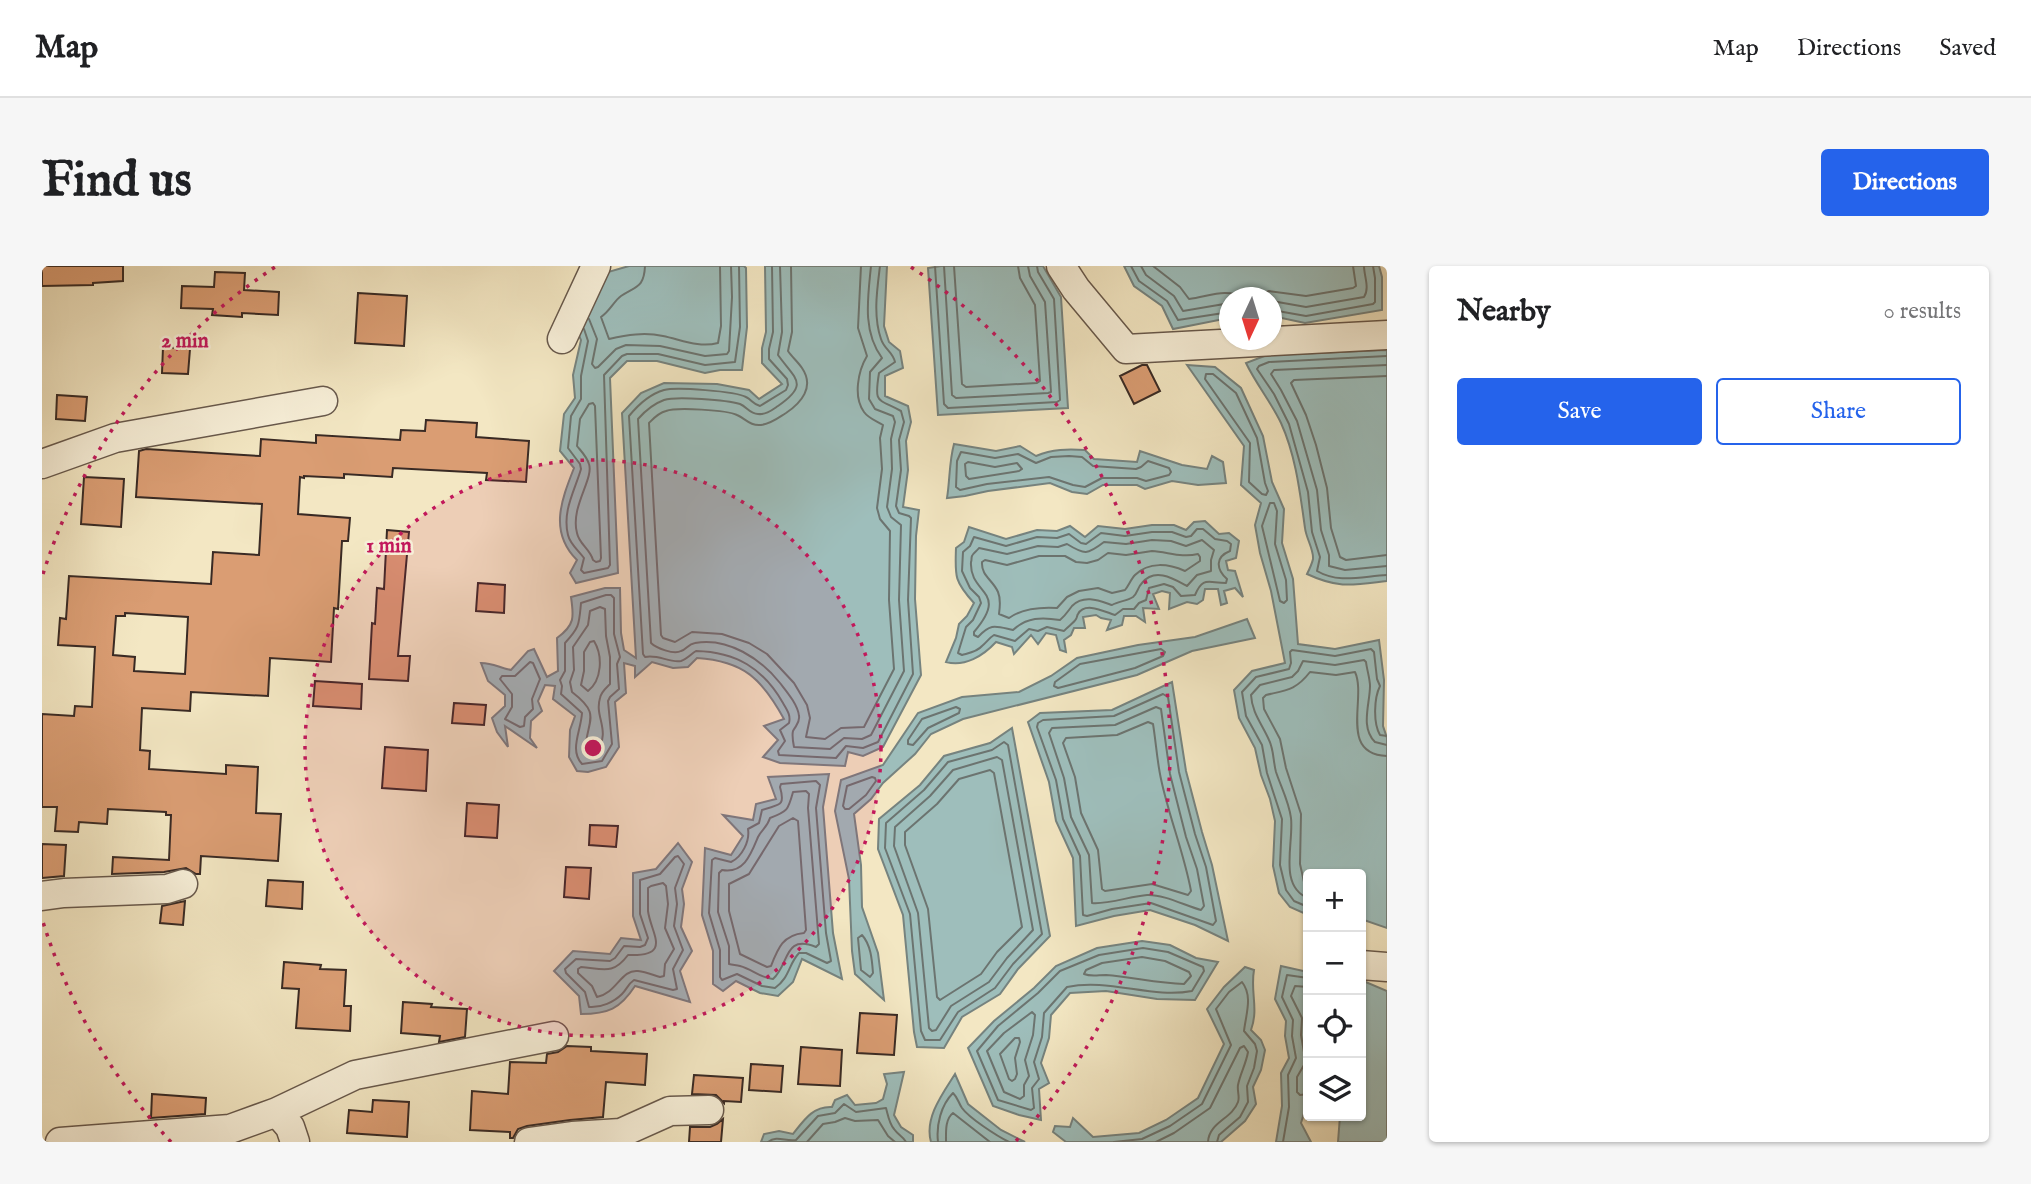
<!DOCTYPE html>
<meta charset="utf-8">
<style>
body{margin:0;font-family:"IM FELL English",serif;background:#f6f6f6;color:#202124}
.controls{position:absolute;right:21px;bottom:21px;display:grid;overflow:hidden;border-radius:7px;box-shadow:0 2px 5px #0004}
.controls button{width:63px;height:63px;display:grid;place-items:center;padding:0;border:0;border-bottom:2px solid #e0e0e0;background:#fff;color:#202124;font:35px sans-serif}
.compass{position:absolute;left:1177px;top:21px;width:63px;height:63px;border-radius:50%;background:#fff;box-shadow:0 2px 5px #0004;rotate:184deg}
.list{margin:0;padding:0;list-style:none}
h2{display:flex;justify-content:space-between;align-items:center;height:91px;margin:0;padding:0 28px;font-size:30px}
h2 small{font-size:23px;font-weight:400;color:#757577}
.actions{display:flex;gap:14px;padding:21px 28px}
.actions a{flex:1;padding:16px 0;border:2px solid #2563eb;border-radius:7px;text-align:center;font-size:24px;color:#2563eb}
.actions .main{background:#2563eb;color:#fff}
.icon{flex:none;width:38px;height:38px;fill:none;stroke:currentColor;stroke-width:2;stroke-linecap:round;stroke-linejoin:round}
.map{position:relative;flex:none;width:1345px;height:876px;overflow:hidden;border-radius:7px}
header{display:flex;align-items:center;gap:42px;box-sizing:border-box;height:98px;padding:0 35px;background:#fff;border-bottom:2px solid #e0e0e0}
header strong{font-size:33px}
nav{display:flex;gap:38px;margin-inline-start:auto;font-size:24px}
.intro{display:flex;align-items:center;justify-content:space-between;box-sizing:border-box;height:168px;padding:0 42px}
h1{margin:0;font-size:49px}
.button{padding:18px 32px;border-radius:7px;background:#2563eb;color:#fff;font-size:24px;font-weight:700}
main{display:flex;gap:42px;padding:0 42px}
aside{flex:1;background:#fff;border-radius:7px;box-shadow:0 2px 5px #0004}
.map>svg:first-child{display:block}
.water{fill:#9ebebb;stroke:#76837f;stroke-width:2}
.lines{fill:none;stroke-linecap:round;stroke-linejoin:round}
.shore{stroke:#6c7470;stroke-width:2}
.building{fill:#da9d73;stroke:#392a24;stroke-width:2;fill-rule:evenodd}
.minor-casing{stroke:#68594c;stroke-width:31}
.minor{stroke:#f7efd8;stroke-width:28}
.ring{fill:none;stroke:#c2185b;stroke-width:3.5;stroke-dasharray:3.5 7}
.centre{fill:#c2185b;stroke:#f7efd8;stroke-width:3.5}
.ring-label{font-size:21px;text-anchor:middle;font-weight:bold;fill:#c2185b;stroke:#f7efd8;stroke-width:5;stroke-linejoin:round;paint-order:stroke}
</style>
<header>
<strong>Map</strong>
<nav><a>Map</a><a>Directions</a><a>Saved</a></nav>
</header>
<div class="intro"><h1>Find us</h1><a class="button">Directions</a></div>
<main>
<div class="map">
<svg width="1345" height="876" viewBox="0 0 1345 876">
<rect width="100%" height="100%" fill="#f3e7c3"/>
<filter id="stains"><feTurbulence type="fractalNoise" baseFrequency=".00286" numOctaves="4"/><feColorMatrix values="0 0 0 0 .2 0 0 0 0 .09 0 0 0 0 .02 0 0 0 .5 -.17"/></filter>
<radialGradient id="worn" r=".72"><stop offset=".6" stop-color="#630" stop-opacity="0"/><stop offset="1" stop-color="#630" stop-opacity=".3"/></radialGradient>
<path class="water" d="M587,0H702L704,2L705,61L700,104H678L663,107L615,95H585L568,112L576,307L534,317L528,307L535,294C507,266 519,235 532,202L518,185L522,148L533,132L531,109L539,74L531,56L566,6Z
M723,0H845L842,60L847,76L858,85L861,102L843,110V130L866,140L869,156L864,175L866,204L861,241L877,244L874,270L873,333L879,409L841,481L821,490L806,486L803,500L738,497L721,491L736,474L722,460L742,453C720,413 702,395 655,392L646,401L631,402L610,396L593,411V400L582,397L584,427L573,436L577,481L564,501L546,506L535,505L527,491L528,464L533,450L511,433L513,420L503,419L496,435L500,445L489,455L488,472L495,482L463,460L466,481L455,466L450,452L463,440V429L446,415L439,397C452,397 457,402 469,404L486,385L492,383L505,411L516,405L515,372C533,359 532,351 529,331L563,322H578L579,367L582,384L594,392L580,147L599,127L622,117L675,118L707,124L717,133L740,118L720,97V82L724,66Z
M899,0H1001L1019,31L1026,142L896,149L886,2Z
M1082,0H1337L1340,11V44L1263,57L1230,50V32H1188L1187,52L1131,63L1120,40L1092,20Z
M1345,84V315C1311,319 1297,323 1265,308C1267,304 1270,298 1271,293C1272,284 1264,272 1263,262C1258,227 1254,190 1239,157C1229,136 1214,118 1204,97L1225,89Z
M1145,99L1173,101L1199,122L1221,170L1230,216L1242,243L1240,277L1251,313L1256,378L1293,383L1337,374L1342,414L1341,460L1345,472V662L1319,653V608H1266V649L1248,641L1237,627L1231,600L1233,555L1228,533L1219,509L1213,482L1197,452L1192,424L1210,405L1243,397L1229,325L1218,287L1213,259L1219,237L1199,219L1202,180Z
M912,178L954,185L978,180L994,190C1011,183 1025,183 1043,184L1052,193L1095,196L1098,185L1140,199L1165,203L1170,190L1181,196L1184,217L1156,219L1130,215L1103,223L1095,219H1061L1045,228L1030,226L1008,217L946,225L923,230L905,232C908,214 907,196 912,178Z
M1163,255L1177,268L1187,267L1197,275L1194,292L1184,295L1186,304L1193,305L1201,331L1193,322L1182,325L1185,337L1179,339L1176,323H1163L1161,334L1155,338L1145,336L1127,343L1128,327L1120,325L1111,328L1117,343L1101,342L1103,356L1094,350H1082L1080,359L1065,364L1069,354L1059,352L1054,349L1041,351L1043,362H1032L1029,369L1022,374L1024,386L1018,384L1014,369L1004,367L996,378L989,369L972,388L970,381L954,376C941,390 923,401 904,396L914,372L917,358L925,350L932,337C912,315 913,310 914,282L922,276L927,261L964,273L995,264L1015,265L1028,260L1043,271L1056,260L1083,263L1110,259H1132L1144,264L1152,256Z
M1205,353L1213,372L1150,385L1095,409L921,453L889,468L873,488L841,517L829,533L812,548L819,599L820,641L836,687L842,734L813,708L810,685L807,613L793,545L799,514L841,499L876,447L920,431L977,426L1009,410L1035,392L1096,379L1153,371Z
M1130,416L1144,505L1160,566L1170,599L1186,675L1153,659L1108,644L1072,650L1034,660L1031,592L1014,555L1007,516L986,456L998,447L1070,444Z
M970,462L1008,670L976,703L958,728L920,751L902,782L875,781L872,766L861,649L836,583L837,553L878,519L902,490L948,477Z
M787,508L781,541L791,667L800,713L760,693L751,716L736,730L718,727L694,715L681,725L671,718V685L660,649L663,582L689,589L701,570L681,549L711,554L714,538L734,533L726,511Z
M636,577L650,596L640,623L642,638L639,661L650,685L638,705L648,736L593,720C578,743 566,748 539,748L537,730L512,705L531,685L568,688L579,672L599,674L591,650V607L614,603Z
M1100,675L1128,679L1154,692L1176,696L1153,734L1115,733L1064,725L1028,727L1009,749L1007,772L999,797L1007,817L997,823L999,854L977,849L951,840L926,782L952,755L992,722L1014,700L1055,682Z
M1239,700L1266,706V834L1259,857L1269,876H1234L1240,840L1239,807L1247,792L1243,770L1244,755L1233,733Z
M1203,701L1212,704C1208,726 1217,742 1209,764L1219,774L1223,784L1219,804L1211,821L1214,838L1203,855L1179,876H1024L1011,866L1013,860L1028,861L1031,852L1051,871L1097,867L1124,854L1156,832L1182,778L1165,743L1182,721Z
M1319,714L1345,725V876H1296L1298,850H1319Z
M862,806L852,849L859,861L871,869V876H719L722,868L737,865L751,868C762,854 771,840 790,841L793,834L805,829L813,839L834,837L841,833L845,818L842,808Z
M913,808L926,838L959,864L983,876H889C882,852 901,827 913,808Z"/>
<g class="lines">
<path class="shore" d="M603,0C602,22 594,20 579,30C572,35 568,45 559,51L567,73C585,69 602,66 621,70C640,74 657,82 676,77L679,60L678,0
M730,0L731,66L727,83V93L745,113L746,119L744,124L718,140C711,138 710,134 704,131C693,125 634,121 622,124C608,128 596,139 587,150L601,388L603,391C616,388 627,397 639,395C645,393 649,388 654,385C694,386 721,402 741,437C745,444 749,449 747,457L738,464L743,475L736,485L737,489L794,492L804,480L821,482L836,476L871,408L866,334L869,252L867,250L857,247L854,240L859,204L857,174L862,156L859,145C835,132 832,138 837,107L853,96C851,86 842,83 839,73C831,50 835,24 838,0
M738,0L740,66L736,89C753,113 768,118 736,140C730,144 724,149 716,148C708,148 705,141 698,138C685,134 634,130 622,134C611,138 603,145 596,153L609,377C614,382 632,389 639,385C645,383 646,378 653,377C686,371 719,393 738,417C745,426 756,439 757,450C758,457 754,459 751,465C750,469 751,476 752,481L788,483L802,472L820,473L829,469L862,405L857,334L859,259L849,251L845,241L850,203L849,173L853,156L851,150L833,143L827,133L828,106L840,92C820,65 826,31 829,0
M749,0L750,66L746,85C750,91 756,96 760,102C773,121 759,137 744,147C736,152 729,158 719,159C708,160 704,153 695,149C685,144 634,141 624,145C616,147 612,152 607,157L619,369L621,372L633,376L650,366L680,368L707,377L725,388L752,417L765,439L768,452L764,471L783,473L799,462L822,461L852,403L847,334L848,265L838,253L835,242L840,203L838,172L841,159C835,155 827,153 822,146C811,131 816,105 825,90L816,62L819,0
M893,0L902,138L906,142L1015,136L1018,134L1012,33L996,6L995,0
M902,0L910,129L914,132L1006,127L1009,126L1003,36L988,10L986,0
M912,0L920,118L924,121L995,117L998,115L993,39L978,12L976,0
M1089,0L1097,15L1125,35L1136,54L1188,46
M1099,0L1104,9L1132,30L1141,45L1188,37
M1111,0L1138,21L1147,33C1166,31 1184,21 1202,32
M1212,32L1227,25L1264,30L1311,22L1314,20L1311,0
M1230,35L1264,41L1322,31C1328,22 1322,10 1322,0
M1230,44L1264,50L1331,38L1333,36V12L1331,0
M547,53L555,73L550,98L553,102L556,101L574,83L584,79L618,80L663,90L685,88L687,85L690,31L689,0
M542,63L546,75L539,110V133L529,150L526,182L538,198L539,203C533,224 520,245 526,269C528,278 536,284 542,292L539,304L542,307L566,302L568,299L562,109L580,90L585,88H616L663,99L693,96L698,61L697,0
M1345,90L1227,96L1217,100L1215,103L1232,128L1247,158L1266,226L1270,266L1278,291L1275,305C1297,318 1321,310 1345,309
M1345,99L1232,104L1229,108L1239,124L1255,155L1275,224L1279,264L1287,289V300L1303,304L1345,300
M1164,108H1171L1194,127L1215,172L1223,217L1226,225L1224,229L1220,228L1207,216L1208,177L1163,113Z
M1345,110L1252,114L1249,117L1264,149L1274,179L1285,222L1289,262L1298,291L1304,294L1345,289
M551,137L553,140L559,292L558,295L554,296L551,294C548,283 537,278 535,267C528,241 552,213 547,198C545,191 539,185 535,180L538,153L547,138Z
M919,186L953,192L976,188L994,197L1009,191L1027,190L1040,191L1051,200L1094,203L1099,201L1106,195L1127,202L1129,206L1127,209L1104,215L1095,212H1060L1043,221L1031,219L1007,211L945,218L918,224L914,221L915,195Z
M926,196L953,201L975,197L980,203L977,205L927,213L924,210L923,198Z
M1228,237H1232L1235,245L1233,278L1244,314L1245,334L1242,337L1238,335L1220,260Z
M1155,263H1161L1173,273L1185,275L1189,278L1188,285C1173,291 1174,303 1185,313L1184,317C1166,317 1161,310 1153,329L1139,330L1131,321L1122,318L1107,322L1104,334L1097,337L1092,343H1081L1073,349C1063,346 1043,335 1036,348C1035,349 1035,352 1034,353C1032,357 1025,361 1022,365L1005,361L996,365L987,363L973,375L952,369C947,372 945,376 940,380C935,386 927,387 920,389L916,387L924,361L931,354L939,337L937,331L928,322L920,305L921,286L928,280L932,271L964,280L995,271L1015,272L1027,268L1039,277L1044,278L1059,267L1083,270L1110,266H1130L1144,271L1149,270Z
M1110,274L1129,275L1144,280L1160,274L1172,284L1169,294V305L1155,309L1145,320C1132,313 1113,301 1100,317C1095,322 1096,327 1091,331C1085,335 1077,335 1070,339C1058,335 1042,328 1030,340C1026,345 1024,349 1018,354C1000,351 985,351 971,364C953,360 949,357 936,371L932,369V366C968,324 927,329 929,296C930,294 929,292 930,290C931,287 935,285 937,282L965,288L996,280L1016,281L1025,278C1043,289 1045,289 1062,276L1084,278Z
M1110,285C1126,286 1140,292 1156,288L1158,291V295L1143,305C1127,298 1107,295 1093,309C1089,313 1087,319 1083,324L1070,327L1056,322L1037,325L1025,331L1015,342C998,341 981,342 967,352L957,348C958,341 959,333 956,326C951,314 939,310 940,296L943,294L965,299L997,290H1023L1034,296L1045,297L1056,294L1066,287L1084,289Z
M564,329H569L572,332V368L578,391L575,398L577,423L568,431L566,435L570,478L560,495L540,498C527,484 539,465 540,447L519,428L520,420L518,414L523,405V377C538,361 537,358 539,337Z
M558,341L563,343L564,370L568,391V418C564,422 559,426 558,432C552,452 570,464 554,487L546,489L543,485C545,453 560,449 530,426L528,416L532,404L531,381L546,359L548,345Z
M552,375C561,390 560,414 546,425L539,419L542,405V386L548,376Z
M1119,383L1123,386L1121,390L1093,402L1016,422L1012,420L1013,416L1038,398Z
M488,396L491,397L498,413L490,433L491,443L483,451L482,460L478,461L463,453L470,441V428L458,413L460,410H473Z
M1121,428L1126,431L1137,506L1153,568L1164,601L1174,655L1171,659L1109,637L1070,643L1045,650L1041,649L1038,590L1021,553L1014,514L995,461L996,457L1001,454L1072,450Z
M914,441L918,443L917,447L886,462L871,479L866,478V474L880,453Z
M1114,441L1119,443L1128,508L1144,571L1155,603L1162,640L1159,644C1144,640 1121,628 1105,629C1090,630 1063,639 1050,637L1047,589L1029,551L1022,512L1007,467L1010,462L1073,459Z
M1106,456L1111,458C1114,476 1115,495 1119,513C1127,551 1142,587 1149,625L1146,629L1110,618L1063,625L1060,623L1056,584L1039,547L1033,511L1021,477L1024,472L1075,469Z
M962,476L966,479L1000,668L971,698L953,722L916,746L898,774H883L879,765L868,648L843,582L844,557L882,524L906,496L950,484Z
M955,491L960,494L991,664L965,692L947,716L909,740L894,764L890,765L887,762L876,647L852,580L853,561L888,530L911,504Z
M948,504L952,507L980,661L955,686L939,708L898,734L895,731L886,643L863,579V566L895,538L917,513Z
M830,511L833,512L834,515L824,529L807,543H803L801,540L805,520Z
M774,515L778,519L774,542L784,667L789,695L785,697L764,687H757C746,699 748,711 733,722L720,720L695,708L680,714L678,711V684L667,647L670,594L673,592L689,596C700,591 708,575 706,563L717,557L720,544C736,538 744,542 738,521L739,518Z
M764,525L767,528L766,542L777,678L774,681C741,668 748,698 731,713C718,712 710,703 698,700C694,699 691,699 687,698V680L676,646L677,607L680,604C702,608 709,588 716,571C719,564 725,562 728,552C746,545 746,544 751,526Z
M751,552L756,555L764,664L762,667C741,669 736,682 729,700L725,701L698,688L687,645V618L707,608L737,560Z
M636,590L642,598L633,622L635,638L632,660L641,684L631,703L635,723L631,724L592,714C586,718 585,723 580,728C572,736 559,742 547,741L543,726L524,707L523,703L534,693L568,695L573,692L582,680L598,681L603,679L606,672L598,648V614L618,608L633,591Z
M621,617L624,620L626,638L623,662L632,683L623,698L622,710L618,711C611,709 604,706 596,705C579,703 575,727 555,731L550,720L536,707V703L539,701C562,703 571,709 586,689C631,691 609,668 606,645C606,638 606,630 606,622L609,620Z
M1266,620L1262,616L1258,598L1259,548L1244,502L1238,473L1222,443L1221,432L1224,429C1245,424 1254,424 1268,406L1294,409L1313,406C1325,432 1296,488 1345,490
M1266,632C1236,620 1252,577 1249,552C1247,536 1239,521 1234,506C1231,495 1232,484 1227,474C1220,458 1210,447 1209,429L1218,419L1250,411L1256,405L1261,395L1293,399L1322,394L1324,396C1325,404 1328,413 1328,420C1328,438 1318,461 1333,476L1345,479
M1266,641L1252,635L1244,624L1238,599L1240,553L1225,507L1220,479L1204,450L1200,426L1214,411L1247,403L1249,397L1248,386L1250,384L1293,390L1329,383L1332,386L1335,413L1338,420C1332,432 1331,457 1338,469L1345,470
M820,669C829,679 830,694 831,707L828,711L819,704L816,672Z
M1101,682L1126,686L1161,701L1162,705L1150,725C1110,733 1067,712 1025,721L1002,747L1000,771L992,796L997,813L990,822L992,842L989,844L956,834L935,785L956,760L996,727L1018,705L1057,689Z
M1100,691L1123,695L1147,706L1149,710L1142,718C1115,717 1090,711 1064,709C1056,709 1049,711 1042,708L1044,704L1060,697Z
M1266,721L1253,720L1249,730L1260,752L1259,769L1263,792L1262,799L1255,811V826L1258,829L1266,828
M990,746L993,749L991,769L983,794L987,810L982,819V830L978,833L962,826L945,785L962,767Z
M973,772H977L978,776L973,792L975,808L973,813L970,815L967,813L958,788Z
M726,876C735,869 744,876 754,874L776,850L793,847L802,838L814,846L844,842C846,849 847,857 852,863C856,869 861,870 864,876
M765,876L781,858L793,856L803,852L813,855L836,854L846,870L853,876
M896,876C894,859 899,839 911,827C916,832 916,836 920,842C927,852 955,870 967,876
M904,876C904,866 903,853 911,847L948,876
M1072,876L1100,873L1128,860L1160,838L1189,779L1174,743L1187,726L1200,716C1211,730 1204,748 1202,765L1213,778L1215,785L1212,802L1205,820L1206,836L1198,851L1177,869L1175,876
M1114,876L1132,867L1168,842L1198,782L1202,780L1206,786C1204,798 1198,808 1196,819C1195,825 1198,831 1196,836C1190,853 1167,856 1166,876
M1241,876L1247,841L1246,809L1254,792L1250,770L1251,754L1240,731L1245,709L1266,712"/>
</g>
<path class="building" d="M0,0H81V15L51,17V19L0,20Z
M173,6L203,7L202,24L237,26L236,49L200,47V51L170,49L171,43L139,42L140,20L172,21Z
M316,27L365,30L362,80L313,77Z
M121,81L148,83L146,108L120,107Z
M1100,99H1105L1118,125L1092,138L1078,110Z
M15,129L45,131L43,155L14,153Z
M384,154L435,157L434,171L487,175L484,216L444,214L445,207L351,202L350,211L302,208V212L262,210V212L258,211L256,248L308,252L306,275H300L296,343L292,342L289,396L228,392L226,430L149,426L148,445L100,442L98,484L108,485L107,503L184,508V499L216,501L214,547L239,548L236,595L159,590L158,608H154L144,602L122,606L70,608L71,591L127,594L129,549H124V546L66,543L65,558L37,556L36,566L13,565L15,541H0V448L32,450L33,440L50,441L53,381L16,379L18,352L24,353L27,310L169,318L171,286L217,289L220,238L94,231L97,185L104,183L218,190L219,173L274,177V169L358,174L359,164L383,165ZM83,347L146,351L143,408L92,405L93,391L71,389L74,350H83Z
M42,211L82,213L79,261L39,258Z
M345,264L367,266L356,390H368L366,415L327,413L330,357L333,358L335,322L342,323Z
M436,317L463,319L462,347L434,345Z
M273,415L320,418L319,443L271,440Z
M412,437L444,439L442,459L410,457Z
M343,481L386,484L384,525L340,522Z
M425,537L457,539L455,572L423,570Z
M548,559L576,560L574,581L547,579Z
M0,578L24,579L22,610L0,612Z
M524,601L549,602L547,633L522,631Z
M226,614L261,616L260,643L224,640Z
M143,635L141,659L118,657L120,640Z
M242,696L279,699L278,703L304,704L302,740H309L308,765L254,762L257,723L240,722Z
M361,736L390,738L389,741L425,743L423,771L397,776L398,770L359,767Z
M818,747L855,749L852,789L815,787Z
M525,780L549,781V785L605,788L603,819L564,816L561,851L528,854L485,860L476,863L471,872H468V866L428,864L430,825L466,828L468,796L504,797L505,788L516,786Z
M759,781L800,784L798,820L756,818Z
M709,798L741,800L739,826L707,824Z
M652,809L701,812L699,836L682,835V837L674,829L650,828Z
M110,828L164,832L163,848L109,852Z
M331,834L367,836L365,871L305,867L307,844L330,846Z
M681,853L679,876H647L648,861H668L675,858Z"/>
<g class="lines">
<defs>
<path id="minor" d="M1019,0L1034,23L1084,83L1345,69
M520,73L554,0
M0,198L73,172L281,135
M0,630L22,627L125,623L141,618
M1319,699L1345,701
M235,846L313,809L512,770
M18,876L188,863L235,846L248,861L253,876
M487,876L530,870L579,867L628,845L667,844"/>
</defs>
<use href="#minor" class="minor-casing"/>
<use href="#minor" class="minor"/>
</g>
<circle cx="551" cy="482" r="288" fill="#c2185b" fill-opacity=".12"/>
<g class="ring">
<circle cx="551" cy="482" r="288"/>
<path d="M129 876A577 577 0 0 1 1 656M1 308A577 577 0 0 1 233 1M869 1A577 577 0 0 1 973 876"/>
</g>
<circle cx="551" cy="482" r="10" class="centre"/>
<g class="ring-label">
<text x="143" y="81">2 min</text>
<text x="347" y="286">1 min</text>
</g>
<rect width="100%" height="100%" filter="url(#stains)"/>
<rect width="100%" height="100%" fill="url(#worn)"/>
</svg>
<div class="controls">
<button>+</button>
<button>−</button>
<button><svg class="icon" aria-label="locate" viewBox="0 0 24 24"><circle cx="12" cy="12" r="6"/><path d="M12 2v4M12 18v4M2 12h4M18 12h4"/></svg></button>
<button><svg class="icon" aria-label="layers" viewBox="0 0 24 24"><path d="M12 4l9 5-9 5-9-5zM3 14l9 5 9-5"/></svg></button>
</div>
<svg class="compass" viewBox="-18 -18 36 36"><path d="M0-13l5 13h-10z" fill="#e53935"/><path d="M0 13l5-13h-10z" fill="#757577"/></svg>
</div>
<aside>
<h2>Nearby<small>0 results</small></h2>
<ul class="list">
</ul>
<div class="actions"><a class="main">Save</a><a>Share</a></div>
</aside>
</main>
